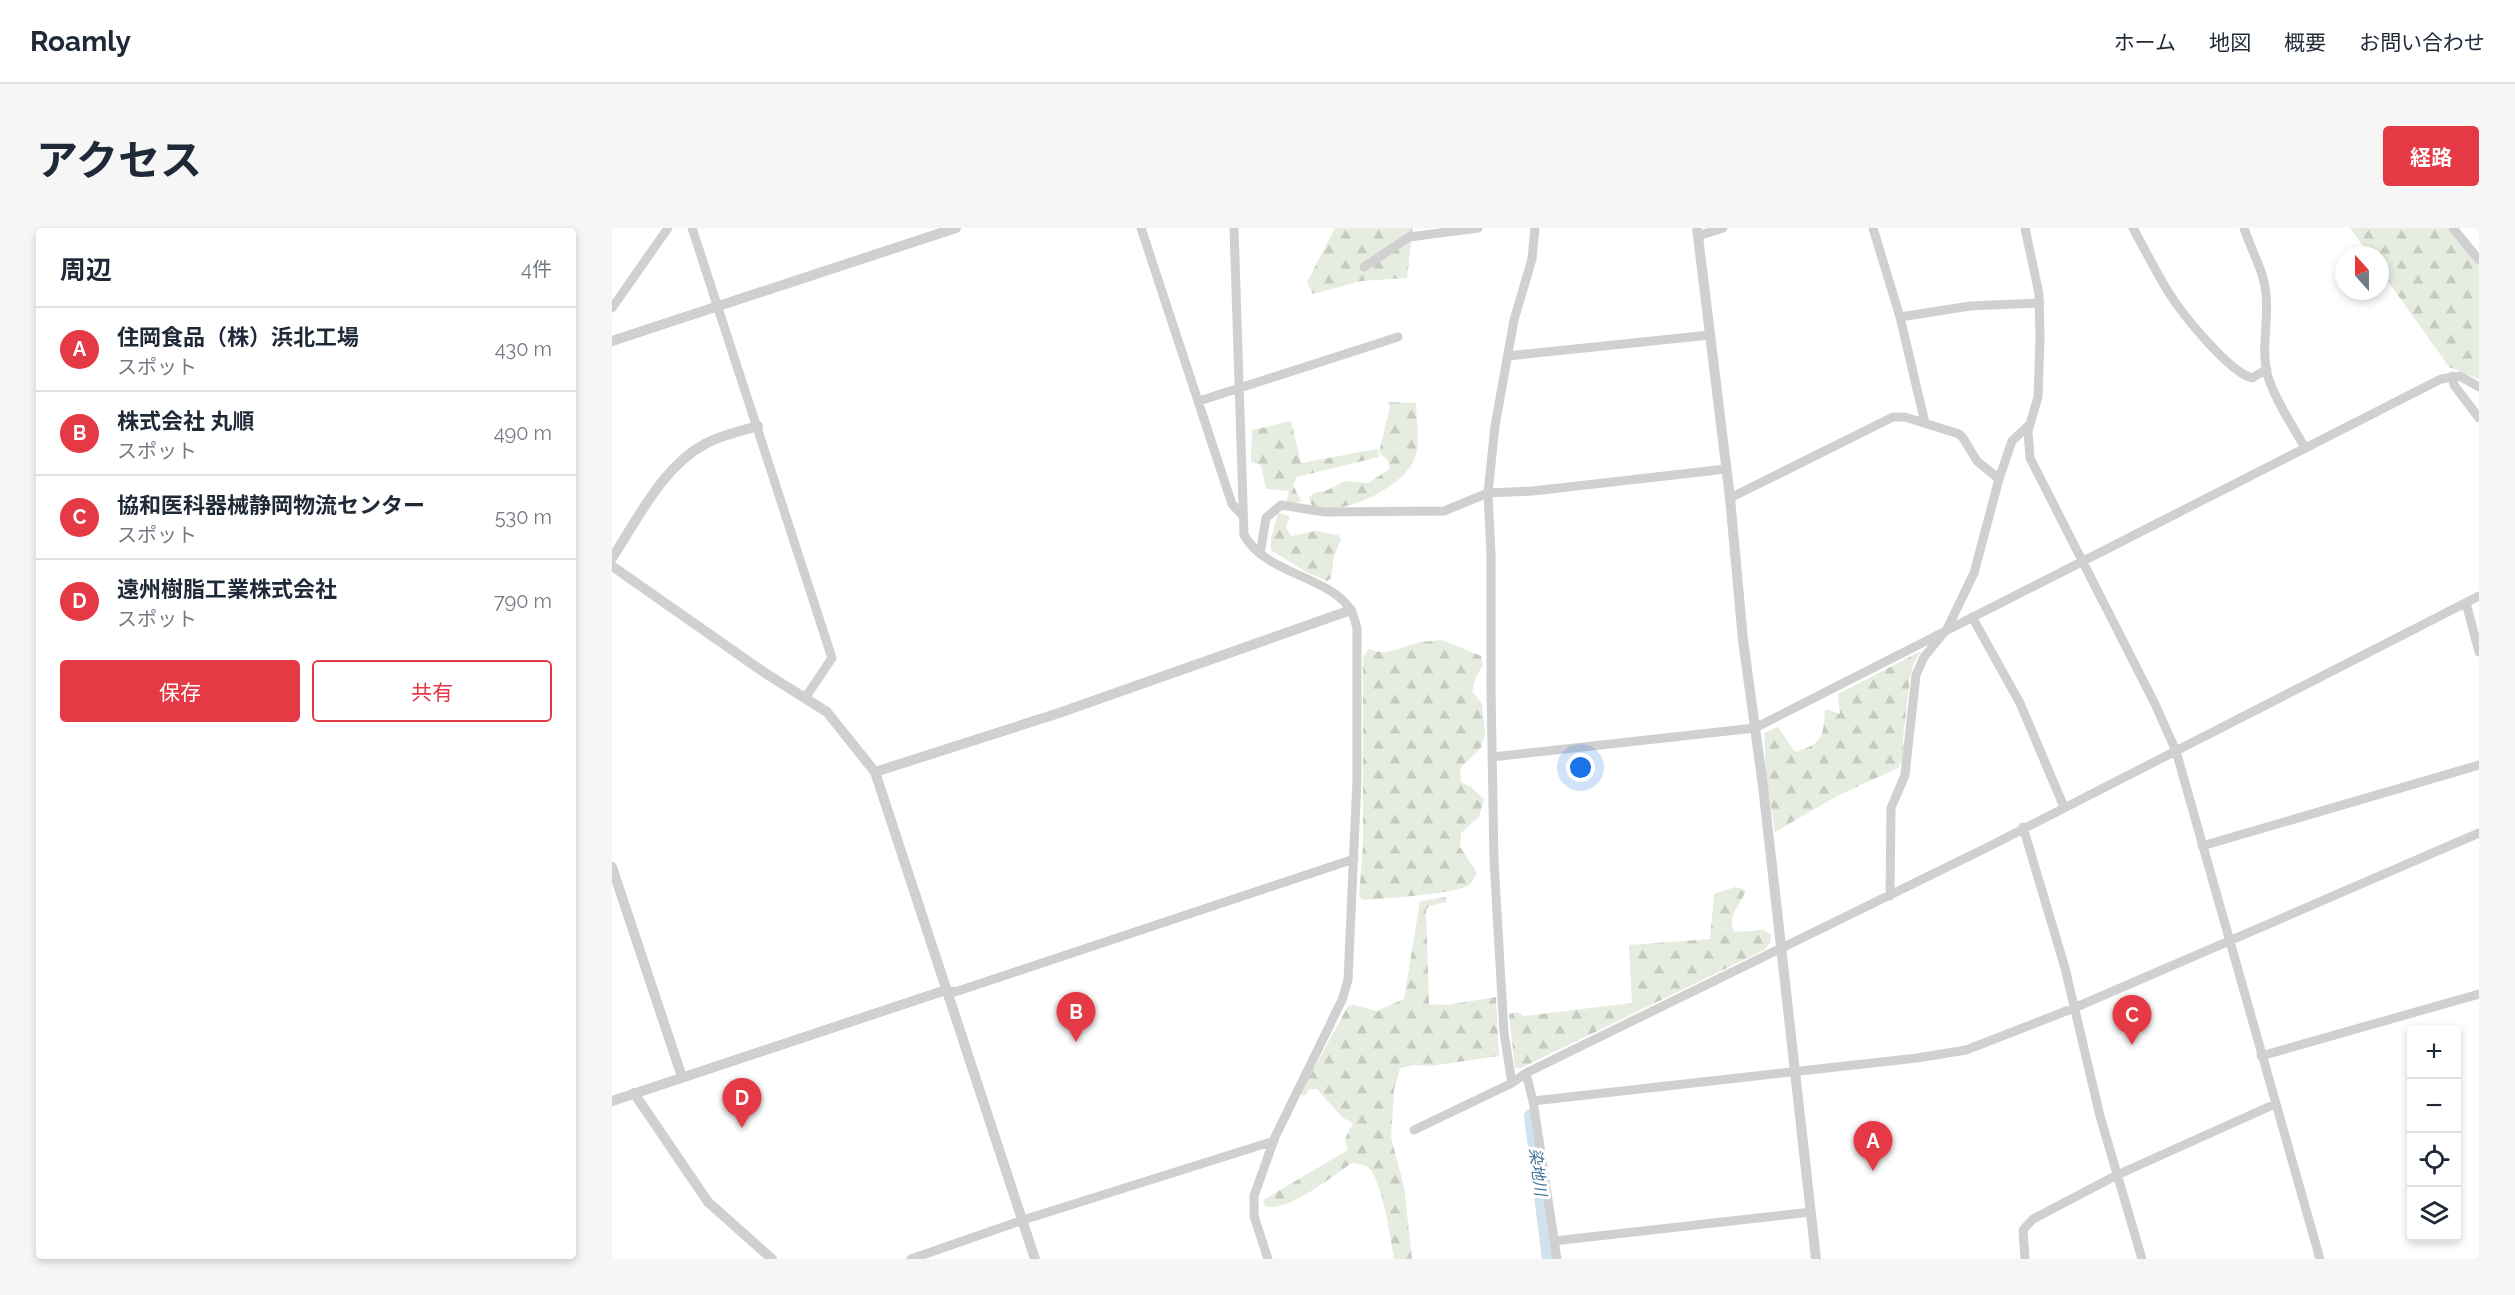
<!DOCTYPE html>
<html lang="ja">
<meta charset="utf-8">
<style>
body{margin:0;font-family:Raleway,"Noto Sans JP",sans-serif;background:#f6f6f7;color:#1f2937}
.controls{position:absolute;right:18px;bottom:18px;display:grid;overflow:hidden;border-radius:6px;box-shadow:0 3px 9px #0003}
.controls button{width:54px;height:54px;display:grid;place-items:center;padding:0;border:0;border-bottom:2px solid #e0e1e3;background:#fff;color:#1f2937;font:30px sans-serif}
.compass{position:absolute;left:1723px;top:18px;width:54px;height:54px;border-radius:50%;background:#fff;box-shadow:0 3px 9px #0003;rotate:339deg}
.you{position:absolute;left:969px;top:540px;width:21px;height:21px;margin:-15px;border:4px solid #fff;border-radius:50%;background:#1a73e8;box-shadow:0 0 0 9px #1a73e833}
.badge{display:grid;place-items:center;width:39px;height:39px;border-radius:50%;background:#e63946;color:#fff;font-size:20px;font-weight:700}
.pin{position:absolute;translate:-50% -50px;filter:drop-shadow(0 2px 3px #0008)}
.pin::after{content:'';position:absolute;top:32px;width:21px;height:18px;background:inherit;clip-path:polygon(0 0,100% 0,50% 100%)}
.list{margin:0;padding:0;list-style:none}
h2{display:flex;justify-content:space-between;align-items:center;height:78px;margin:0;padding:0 24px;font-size:26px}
h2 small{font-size:20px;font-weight:400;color:#747a83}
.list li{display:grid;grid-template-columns:39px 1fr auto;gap:18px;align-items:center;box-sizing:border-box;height:84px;padding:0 24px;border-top:2px solid #e0e1e3}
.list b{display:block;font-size:22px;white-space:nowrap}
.list p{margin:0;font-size:20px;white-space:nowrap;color:#747a83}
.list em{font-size:20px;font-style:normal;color:#747a83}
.actions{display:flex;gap:12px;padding:18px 24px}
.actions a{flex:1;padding:14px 0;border:2px solid #e63946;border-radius:6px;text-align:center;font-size:21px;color:#e63946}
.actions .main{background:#e63946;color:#fff}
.icon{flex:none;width:33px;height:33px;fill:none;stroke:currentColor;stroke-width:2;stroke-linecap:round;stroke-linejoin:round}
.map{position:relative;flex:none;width:1867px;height:1031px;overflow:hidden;border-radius:6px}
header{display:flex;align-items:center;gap:36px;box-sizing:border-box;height:84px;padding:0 30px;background:#fff;border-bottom:2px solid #e0e1e3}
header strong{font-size:28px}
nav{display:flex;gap:33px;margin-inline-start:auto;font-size:21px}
.intro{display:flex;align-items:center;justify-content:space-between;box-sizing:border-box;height:144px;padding:0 36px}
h1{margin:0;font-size:42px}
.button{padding:15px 27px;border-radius:6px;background:#e63946;color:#fff;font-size:21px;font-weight:700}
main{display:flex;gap:36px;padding:0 36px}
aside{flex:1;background:#fff;border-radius:6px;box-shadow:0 3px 9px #0003}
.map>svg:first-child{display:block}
.forest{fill:url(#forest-firs)}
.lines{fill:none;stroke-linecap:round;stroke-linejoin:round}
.river{stroke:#cfe2ee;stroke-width:14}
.minor{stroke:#d0d0d0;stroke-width:9}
.tertiary{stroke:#d0d0d0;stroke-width:10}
.labels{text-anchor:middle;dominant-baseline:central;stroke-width:6;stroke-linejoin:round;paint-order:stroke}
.water-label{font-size:16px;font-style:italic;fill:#3f7597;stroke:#fff}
</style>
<header>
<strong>Roamly</strong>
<nav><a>ホーム</a><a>地図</a><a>概要</a><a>お問い合わせ</a></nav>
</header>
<div class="intro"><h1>アクセス</h1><a class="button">経路</a></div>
<main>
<aside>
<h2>周辺<small>4件</small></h2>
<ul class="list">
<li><span class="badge">A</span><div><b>住岡食品（株）浜北工場</b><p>スポット</p></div><em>430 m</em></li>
<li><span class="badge">B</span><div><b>株式会社 丸順</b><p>スポット</p></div><em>490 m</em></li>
<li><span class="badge">C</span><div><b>協和医科器械静岡物流センター</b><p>スポット</p></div><em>530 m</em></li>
<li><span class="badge">D</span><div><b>遠州樹脂工業株式会社</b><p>スポット</p></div><em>790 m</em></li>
</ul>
<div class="actions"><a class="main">保存</a><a>共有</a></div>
</aside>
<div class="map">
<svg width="1867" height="1031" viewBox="0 0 1867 1031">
<defs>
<pattern id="forest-firs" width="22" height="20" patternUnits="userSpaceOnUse" patternTransform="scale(1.5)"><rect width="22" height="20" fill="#e6ecdf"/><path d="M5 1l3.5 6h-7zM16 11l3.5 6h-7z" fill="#c6cbc0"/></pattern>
</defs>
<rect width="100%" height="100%" fill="#fff"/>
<path class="forest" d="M723,0H801L795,50L749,53L701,66L695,54Z
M1738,0H1836L1867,39V151L1837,139L1768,42V27H1757Z
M775,174L804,175C804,190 808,211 804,226C797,258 729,290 700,278L697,270L702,265L713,263L733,253L756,255L778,241L776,233L767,224L778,179Z
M679,193L689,235L765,221L767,229L685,249L681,257L689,273L674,277L677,263L654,261L649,237L639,234L640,202Z
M666,285L678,288L674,299L679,308L703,303L726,307L729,311L722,328L719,350L715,353L694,344L659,322V311Z
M830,412L869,428L871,437L864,449L860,463L870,476L873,507L869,520L848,540L849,554L859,559L872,571L867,589L849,605L848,619L865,645C862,650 861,654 857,657C841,667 772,670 751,672L747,668L751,617V429L757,421C775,429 788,419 805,415C813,413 822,413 830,412Z
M1309,423L1302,435L1298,449L1291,511L1292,530L1286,540L1225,568L1163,604L1154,547L1152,505L1166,499L1183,524C1212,515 1211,509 1213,481L1228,486L1226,466Z
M1123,659L1134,662C1129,676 1113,690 1123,704L1151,702L1159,707L1158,715L1152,722L909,840H903L897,786L905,784L911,788L1020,775L1017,717L1098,711L1102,666Z
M834,669V674L817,678L814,682L817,776L835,777L884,769L887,828L819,838L801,837L788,840L782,862L779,909L792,959L800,1031H782C778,1007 772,964 760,944C756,936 747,936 740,935C722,947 674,986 653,978L651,972L736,922L733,911L741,895L731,890L705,861H698L692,868L688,866L736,778L742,777L765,783L792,771L808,673Z"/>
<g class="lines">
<path class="river" d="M919,888L937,1031"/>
<path class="minor" d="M80,0L220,430L193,470
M529,0L620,276L631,288
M622,0L632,307C652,344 712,348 736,378C741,384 743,392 745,400V552L736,752L730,772L663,909L642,968V988L656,1031
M923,0L920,31L902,92L883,198L876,265L879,326V461L882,633L892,805L900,855L914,845L1374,620L1867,368
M1261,0L1288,89L1313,195
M1413,0L1427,66L1428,110L1426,169L1416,203L1418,230L1543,476L1564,523L1708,1031
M1521,0C1533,22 1544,44 1557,65C1570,86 1617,144 1640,150L1655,141
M1632,0C1639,22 1652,43 1654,66C1657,93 1649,119 1655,145C1661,169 1681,198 1693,220
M1841,0L1867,32
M1086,8L1111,0
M752,39L797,9L866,0
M0,80L56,0
M1288,89L1358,78L1428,75
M896,128L1098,107
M1840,148L1842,157L1867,190
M587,173L786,109
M1118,270L1281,189H1293L1347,206L1351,210L1365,233L1387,251
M648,326L654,290L669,277L713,284L832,283L876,265L921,263L1114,241
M1854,375L1867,424
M1360,389L1408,475L1452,579
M880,529L1143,500L1829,151L1848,148L1867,159
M1411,599L1453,740L1488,888L1530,1031
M1590,618L1867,537
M1278,668L1279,580L1293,547L1304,447L1312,429L1335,401L1362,345L1387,251L1400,213L1417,197
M334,762L343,764L742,631
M1649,828L1867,766
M914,845L921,873L945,1031
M921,873L1305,830L1354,822L1462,780L1867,605
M802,902L900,855
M942,1013L1199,984
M299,1031L411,992L662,913
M1413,1031L1411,1002L1421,991L1505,947L1663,876"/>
<path class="tertiary" d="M1085,0L1118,270L1131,412L1151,558L1204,1031
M0,113L344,0
M0,330C26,291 50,239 93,216C109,207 129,203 146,198
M0,338L150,443L215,484L263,544L423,1031
M263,544L447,485L739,382
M0,639L70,849
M22,865L96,974L160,1031
M0,873L334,762"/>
</g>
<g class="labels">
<g class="water-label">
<text transform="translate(926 944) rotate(83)">染地川</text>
</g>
</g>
</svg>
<div class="controls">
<button>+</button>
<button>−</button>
<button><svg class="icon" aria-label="locate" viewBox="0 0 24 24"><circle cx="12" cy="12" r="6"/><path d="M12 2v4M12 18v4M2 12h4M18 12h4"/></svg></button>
<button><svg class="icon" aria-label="layers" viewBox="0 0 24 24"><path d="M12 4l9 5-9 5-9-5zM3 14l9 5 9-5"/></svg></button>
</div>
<svg class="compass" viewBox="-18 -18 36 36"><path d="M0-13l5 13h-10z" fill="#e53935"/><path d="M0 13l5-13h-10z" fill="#747a83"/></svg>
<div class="you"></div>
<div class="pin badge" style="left:1261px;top:943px">A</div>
<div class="pin badge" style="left:464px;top:814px">B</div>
<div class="pin badge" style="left:1520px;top:817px">C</div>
<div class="pin badge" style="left:130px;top:900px">D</div>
</div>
</main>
